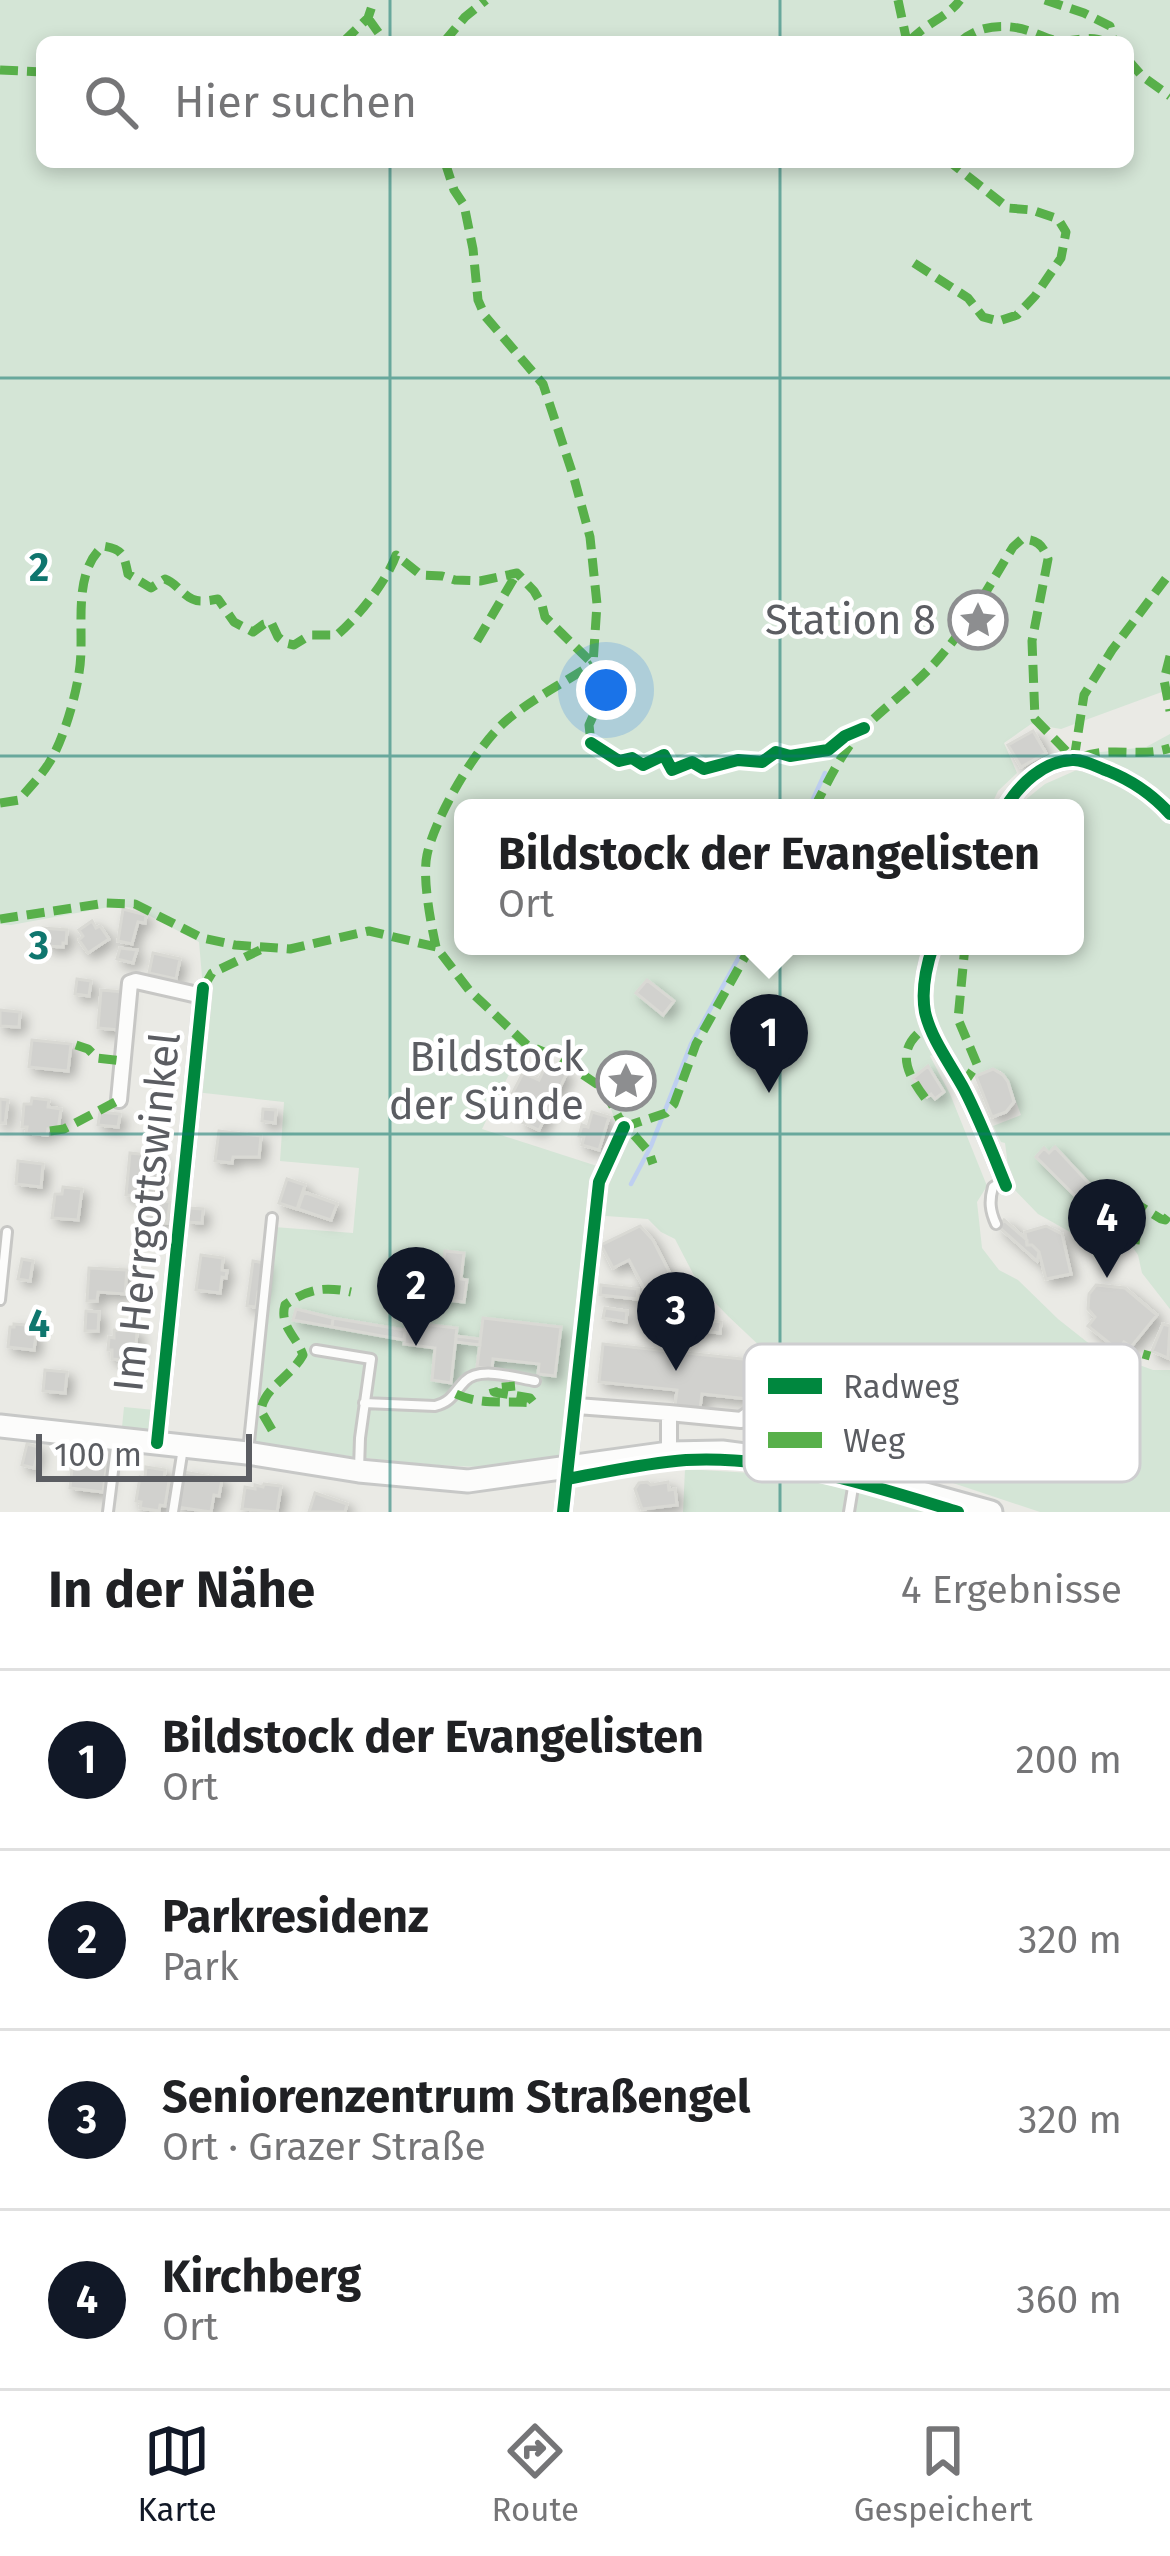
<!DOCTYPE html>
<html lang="de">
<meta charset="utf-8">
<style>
body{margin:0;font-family:"Fira Sans",sans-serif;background:#f6f6f6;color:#202124}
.scale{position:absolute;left:36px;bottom:30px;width:216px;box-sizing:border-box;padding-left:12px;border:6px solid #5b5d62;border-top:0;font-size:33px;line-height:42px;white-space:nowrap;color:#5b5d62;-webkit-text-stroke:9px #fff;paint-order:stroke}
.you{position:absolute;left:606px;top:690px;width:42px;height:42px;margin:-30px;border:9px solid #fff;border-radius:50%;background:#1a73e8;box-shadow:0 0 0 18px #1a73e833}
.badge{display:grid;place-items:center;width:78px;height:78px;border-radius:50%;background:#111827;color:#fff;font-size:39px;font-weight:700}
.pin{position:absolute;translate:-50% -99px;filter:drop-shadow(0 3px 6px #0008)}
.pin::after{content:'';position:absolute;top:63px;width:42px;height:36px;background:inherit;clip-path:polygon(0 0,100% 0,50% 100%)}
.popup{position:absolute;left:454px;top:799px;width:630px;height:156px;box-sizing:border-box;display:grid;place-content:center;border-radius:18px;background:#fff;filter:drop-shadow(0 3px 9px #0005);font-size:39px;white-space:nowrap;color:#757577}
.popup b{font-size:45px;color:#202124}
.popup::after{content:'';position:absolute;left:50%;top:100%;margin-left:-24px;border:24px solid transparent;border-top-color:#fff}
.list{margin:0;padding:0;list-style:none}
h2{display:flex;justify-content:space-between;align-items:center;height:156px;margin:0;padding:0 48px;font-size:51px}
h2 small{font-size:39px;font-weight:400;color:#757577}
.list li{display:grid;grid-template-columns:78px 1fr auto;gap:36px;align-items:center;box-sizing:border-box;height:180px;padding:0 48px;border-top:3px solid #e0e0e0}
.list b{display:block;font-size:45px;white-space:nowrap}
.list p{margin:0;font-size:39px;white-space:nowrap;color:#757577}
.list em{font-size:39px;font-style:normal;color:#757577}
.icon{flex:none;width:66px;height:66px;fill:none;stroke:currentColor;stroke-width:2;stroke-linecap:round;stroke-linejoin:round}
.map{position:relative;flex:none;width:1170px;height:1512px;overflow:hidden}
.search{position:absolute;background:#fff;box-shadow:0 6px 18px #0003;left:36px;right:36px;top:36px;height:132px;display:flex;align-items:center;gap:30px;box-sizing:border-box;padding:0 42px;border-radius:18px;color:#757577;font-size:45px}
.sheet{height:876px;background:#fff}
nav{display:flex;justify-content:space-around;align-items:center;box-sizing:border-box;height:168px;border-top:3px solid #e0e0e0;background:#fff;font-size:33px;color:#757577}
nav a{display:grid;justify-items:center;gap:6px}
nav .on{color:#111827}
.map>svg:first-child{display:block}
.green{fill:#d4e5d6;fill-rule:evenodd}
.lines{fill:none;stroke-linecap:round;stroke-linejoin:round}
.stream{stroke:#becff0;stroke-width:4.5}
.building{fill:#d1d1ce;stroke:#d9d9d4;stroke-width:3;filter:url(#shadow)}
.service-casing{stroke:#c7c7c5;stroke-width:14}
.minor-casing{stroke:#c7c7c5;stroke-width:20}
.secondary-casing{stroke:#c7c8c7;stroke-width:27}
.service{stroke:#fcfcfb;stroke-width:8}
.minor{stroke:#fcfcfb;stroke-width:14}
.secondary{stroke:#fcfcfb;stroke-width:21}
.quiet{stroke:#58b04a;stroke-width:9;stroke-dasharray:18 9;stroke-linecap:butt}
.cycleway-casing{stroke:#fff;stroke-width:20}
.cycleway{stroke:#00873e;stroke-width:12}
.grid{fill:none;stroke:#0f766e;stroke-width:3;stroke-opacity:0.55}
.labels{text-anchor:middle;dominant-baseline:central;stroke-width:9;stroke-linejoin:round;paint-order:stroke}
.poi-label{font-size:42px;fill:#5b5d62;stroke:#fff;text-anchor:end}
.street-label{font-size:42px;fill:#5b5d62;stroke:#fff}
.key{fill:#fff;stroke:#ceced0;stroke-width:3}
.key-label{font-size:33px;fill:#5b5d62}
.grid-label{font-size:39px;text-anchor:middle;font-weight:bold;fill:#0f766e;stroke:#fff;stroke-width:9;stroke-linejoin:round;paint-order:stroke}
</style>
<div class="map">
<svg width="1170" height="1512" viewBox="0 0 1170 1512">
<defs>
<filter id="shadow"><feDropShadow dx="5.5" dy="5.5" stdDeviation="6" flood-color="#0004"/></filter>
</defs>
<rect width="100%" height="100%" fill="#eaeae5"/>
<path class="green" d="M0,0H1170V689L1061,729L1031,724L1004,743L1017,773L998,791L990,808H463V946H1075V808H1015L1045,784L1079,769L1113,775L1074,759L1092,753L1146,747L1170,734V1309L1142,1273L1138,1255L1121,1230L1133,1216L1120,1202L1112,1208L1056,1147L1049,1153L1044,1148L1036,1157L1083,1204L1076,1212L1105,1244L1095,1246L1038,1214L1009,1184L1014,1181L1009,1174L1005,1143L1001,1142L993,1126L1021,1115L1009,1082L1001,1071L992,1069L968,1079L950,1046L930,1056L950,1094L987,1186L977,1202L982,1248L999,1270L1018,1280L1058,1319L1096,1349L1153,1370H1170V1512H1040L920,1472L873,1430L801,1385L728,1316L700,1287L675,1239L661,1232L648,1219L592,1215L589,1251H583L559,1456L520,1465L517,1462C485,1478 295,1448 248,1443L274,1227L353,1233L359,1168L280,1161L284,1102L195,1092L203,988L199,942L135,908L115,906L11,925L0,924ZM42,42H1128V162H42ZM549,1047L585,1071L604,1089L618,1129L597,1166L482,1129L521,1050Z
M124,1407L155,1410L152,1431L122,1427Z
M685,1469L786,1475L944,1512H683Z"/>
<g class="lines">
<path class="stream" d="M809,808L825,773
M631,1184L651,1146L691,1044L745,946"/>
</g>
<path class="building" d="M1033,731L1046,753L1021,767L1008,745Z
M123,909L146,915L145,923L138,922L132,944L118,941Z
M92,921L96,928L100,926L109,939L88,953L79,940L83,936L79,930Z
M42,928L67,930L66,943H63V947L47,946L48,936L41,935Z
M120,948L137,950L133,963L117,959Z
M153,953L180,959L176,979L149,973Z
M77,979L91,981L89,996L75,994Z
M647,980L674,1001L663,1015L636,993Z
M101,990L124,992L120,1030L98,1028Z
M0,1010L20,1012L19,1027L0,1026Z
M32,1040L71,1044L68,1071L29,1067Z
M547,1063L567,1073L539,1130L522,1122L531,1104L512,1094L523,1073L539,1080Z
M928,1066L944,1092L935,1099L931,1094L927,1097L913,1078Z
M993,1069L1003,1075L1008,1082L1014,1102L1006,1112L992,1117L976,1076Z
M32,1098L49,1100L48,1107L61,1109L58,1130L48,1129L47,1135L26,1133L27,1127H22L24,1104H31Z
M0,1099L8,1100L5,1123H0Z
M263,1109L276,1110L275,1123L262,1121Z
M100,1112L120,1114L118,1127L98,1125Z
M592,1112L609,1117L599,1150L582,1145L584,1137L579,1136L582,1125L588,1127Z
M219,1131L261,1136L259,1157H233L232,1163L215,1161Z
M1055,1147L1112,1208L1120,1202L1134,1217L1105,1244L1076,1211L1083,1204L1036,1157L1044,1148L1049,1153Z
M130,1153L159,1156L158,1166H161L159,1188H155L154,1198L126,1195Z
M18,1161L43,1164L41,1187L16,1184Z
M287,1179L305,1185L297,1209L279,1203Z
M63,1187L82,1189L78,1220L52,1218L55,1194H62Z
M304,1192L337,1204L331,1220L298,1209Z
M157,1200L170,1202L167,1223L145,1220L148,1204L156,1205Z
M189,1208L203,1209L202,1223L187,1222Z
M1004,1220L1027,1240V1245H1032L1039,1252L1037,1261L999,1227Z
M640,1226L653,1240L677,1287L662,1294L658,1286L646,1292L629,1260L613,1268L601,1245Z
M1046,1226L1062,1234L1071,1274L1046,1279L1039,1252L1032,1245H1027L1025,1232Z
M445,1251L464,1253L461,1279L467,1280L464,1302L389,1293L392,1271L441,1277Z
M201,1255L223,1258L222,1270L227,1271L226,1278L222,1277L220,1293L196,1290Z
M22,1259L33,1261L30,1281L18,1279Z
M253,1261L265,1263L262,1292H258L256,1307L247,1306Z
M89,1268L127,1270L125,1294L98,1292L97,1301H87Z
M601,1285L638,1289L637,1299L600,1295Z
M1096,1285L1125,1288L1157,1315L1131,1347L1124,1342L1118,1350L1088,1326L1095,1317L1088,1309L1089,1294Z
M605,1308L627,1311L626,1322L603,1318Z
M296,1309L333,1318L332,1327L293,1320Z
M86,1311L99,1312L98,1331H85Z
M643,1312L721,1322L720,1333L642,1323Z
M333,1318L405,1330L404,1340L332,1327Z
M483,1318L561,1327L555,1376L538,1374L539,1364L493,1359L492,1369L477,1367Z
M406,1322L457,1328L451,1383L432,1380L435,1348L404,1344Z
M14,1324L26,1325V1328H31L30,1333L36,1334L34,1350L8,1347L10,1327H14Z
M1163,1324L1170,1326L1168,1358L1152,1351Z
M114,1330L137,1331L135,1361L112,1359V1350H108L109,1337L114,1338Z
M456,1336L480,1339V1345L456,1342Z
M603,1344L752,1360L748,1399L702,1394L700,1408L675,1406L677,1390L599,1382Z
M45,1370L67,1372L65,1393L43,1391Z
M765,1409L776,1411L773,1429L763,1427Z
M27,1444L39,1447L34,1468L22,1465Z
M73,1459L107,1463L103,1492L70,1488Z
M146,1467L165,1470L164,1480L169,1481L165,1506L160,1505L159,1511L140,1508L141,1502L136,1501L140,1477L145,1478Z
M184,1472L222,1479L219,1496L214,1495L211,1512L177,1507Z
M647,1482L651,1485L668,1482L669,1490L675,1489L677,1505L642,1509L635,1489L639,1483Z
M264,1484L281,1486L277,1512L242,1509L245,1487L255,1489V1485L263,1487Z
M315,1493L347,1504L345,1512H309Z"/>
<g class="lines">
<defs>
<path id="service" d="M996,1224C990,1211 989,1201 993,1187L1002,1181
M0,1300L7,1232
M316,1350L371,1359L360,1438L359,1469
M364,1403L435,1406C453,1401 453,1393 465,1381C480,1366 516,1378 535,1381
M248,1452L272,1218
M108,1512L117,1439
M173,1512L183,1448
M849,1512L855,1475"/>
<path id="minor" d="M1005,808C1019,785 1043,761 1072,760C1084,759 1097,767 1108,771C1133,781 1152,794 1170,814
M933,946C926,967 921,990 925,1012C931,1039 951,1065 964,1089C980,1120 993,1154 1006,1186
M119,1100L130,983L136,981L202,996
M577,1406L669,1413V1453
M669,1413L741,1420L755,1410L760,1380
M157,1443L203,988
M563,1512L599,1182L624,1127"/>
<path id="secondary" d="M0,1426L247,1453L359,1471L468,1481L669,1453L722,1452L817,1464L991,1512"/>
</defs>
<use href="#service" class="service-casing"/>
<use href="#minor" class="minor-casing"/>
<use href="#secondary" class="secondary-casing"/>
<use href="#service" class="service"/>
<use href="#minor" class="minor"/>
<use href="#secondary" class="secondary"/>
<path class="quiet" d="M898,0L907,42
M1045,0L1084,13L1110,26L1114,42
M368,18L385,42
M343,42L368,18L374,0
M444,42L465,17L486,0
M909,42C925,23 947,18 960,0
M960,42C979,24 1008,23 1032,32C1041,35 1049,40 1059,41C1076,42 1090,34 1105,42
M1128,60L1142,76L1170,96
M0,70L42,72
M445,162L454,190L464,205L473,249L478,300L485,316L543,384L574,478L590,537L597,604L593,664L597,688L589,702L593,716L589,725L591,743L601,750
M914,263L968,298L983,317L999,321L1017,315L1035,296L1061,258L1066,232L1058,219L1032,210L1008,208L950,162
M477,641L517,573
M1170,656L1164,680L1170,711
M1082,757C1110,746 1142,758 1170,748
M1074,759L1084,695L1112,650L1170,573
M0,803L19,800C29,788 41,776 49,763C63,741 75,699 79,673C86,634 70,575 103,546C123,549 124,555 128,574L151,588L165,579C179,584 185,601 201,601C207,601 213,600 218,599L234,622L253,632L264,624L271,622L278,637L285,643L294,645L310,635H337C358,617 387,581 396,555L421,575L442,576L455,580L480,581L517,573L534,591L542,605L545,617L593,664
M814,808C829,780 842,751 864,728C889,703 917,684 940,657C969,624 990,584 1013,547L1022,539C1038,540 1042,544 1048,559L1032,641L1035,719L1074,759
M0,919L106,903L135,904L202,938L235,945L290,949L369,931L436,947L469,990L527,1045L558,1058L604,1089L619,1118L649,1152L653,1164
M436,947C431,924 422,878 427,855C435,817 477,745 507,720C532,699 565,682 593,664
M203,988L212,973L260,950
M76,1045L88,1049L97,1058L122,1061
M962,1086L977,1064L958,1019L965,946
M925,1098C904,1070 895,1047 929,1025
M624,1127L666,1113L674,1104L696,1044L751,946
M50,1131L64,1129L119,1100
M1135,1244L1140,1206L1161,1219L1165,1220L1170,1214
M1093,1254L1126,1232
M1143,1354L1150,1356
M456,1394C482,1406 506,1400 534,1403L530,1398L494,1392L493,1388L515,1386
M272,1430L261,1411C264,1387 290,1378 303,1355C297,1337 279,1326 285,1305C307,1289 324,1286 351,1292"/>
<defs>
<path id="cycleway" d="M591,743L619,761L632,758L643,765L664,755L672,770L692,762L704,769L738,760L762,762L776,752L790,756L828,750L845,736L864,728
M1005,808C1019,785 1043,761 1072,760C1084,759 1097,767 1108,771C1133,781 1152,794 1170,814
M933,946C926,967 921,990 925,1012C931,1039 951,1065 964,1089C980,1120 993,1154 1006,1186
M157,1443L203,988
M567,1479C606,1472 646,1463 686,1460C780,1455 870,1485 958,1512
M563,1512L599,1182L624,1127"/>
</defs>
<use href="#cycleway" class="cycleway-casing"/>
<use href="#cycleway" class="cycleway"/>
</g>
<path class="grid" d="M390,0V42M780,0V42M390,162V1512M780,162V1512M0,378H1170M0,756H1170M0,1134H1170"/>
<defs>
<symbol id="sight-ring" viewBox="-11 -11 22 22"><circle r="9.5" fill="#fff" stroke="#8d8e90" stroke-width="1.5"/><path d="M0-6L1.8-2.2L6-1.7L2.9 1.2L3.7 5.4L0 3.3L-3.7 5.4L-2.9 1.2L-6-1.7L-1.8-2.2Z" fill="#8d8e90"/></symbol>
</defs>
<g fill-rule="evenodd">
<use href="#sight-ring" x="945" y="587" width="66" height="66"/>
<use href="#sight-ring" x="593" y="1048" width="66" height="66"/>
</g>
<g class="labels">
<g class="poi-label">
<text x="936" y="620">Station 8</text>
<text x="584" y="1057">Bildstock<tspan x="584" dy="48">der Sünde</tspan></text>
</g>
<g class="street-label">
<text transform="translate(147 1212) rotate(-84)">Im Herrgottswinkel</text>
</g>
</g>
<rect x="744" y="1344" width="396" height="138" rx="18" class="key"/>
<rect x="768" y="1378" width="54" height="16" fill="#00873e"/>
<rect x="768" y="1432" width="54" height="16" fill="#58b04a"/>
<g class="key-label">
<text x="843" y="1398">Radweg</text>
<text x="843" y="1452">Weg</text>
</g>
<g class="grid-label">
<text x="39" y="581">2</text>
<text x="39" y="959">3</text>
<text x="39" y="1337">4</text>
</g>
</svg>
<div class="scale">100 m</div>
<div class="you"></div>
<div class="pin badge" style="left:769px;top:1093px">1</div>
<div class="popup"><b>Bildstock der Evangelisten</b>Ort</div>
<div class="pin badge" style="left:416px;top:1346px">2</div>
<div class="pin badge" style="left:676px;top:1371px">3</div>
<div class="pin badge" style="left:1107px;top:1278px">4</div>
<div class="search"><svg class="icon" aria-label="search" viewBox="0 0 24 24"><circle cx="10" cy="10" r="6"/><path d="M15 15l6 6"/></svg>Hier suchen</div>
</div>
<section class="sheet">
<h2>In der Nähe<small>4 Ergebnisse</small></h2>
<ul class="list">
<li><span class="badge">1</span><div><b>Bildstock der Evangelisten</b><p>Ort</p></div><em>200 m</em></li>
<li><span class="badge">2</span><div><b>Parkresidenz</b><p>Park</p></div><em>320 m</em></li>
<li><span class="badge">3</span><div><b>Seniorenzentrum Straßengel</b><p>Ort · Grazer Straße</p></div><em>320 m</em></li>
<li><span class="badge">4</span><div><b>Kirchberg</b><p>Ort</p></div><em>360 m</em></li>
</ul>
</section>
<nav>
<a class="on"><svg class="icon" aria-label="map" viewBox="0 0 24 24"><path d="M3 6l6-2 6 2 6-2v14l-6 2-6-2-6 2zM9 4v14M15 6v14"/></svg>Karte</a>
<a><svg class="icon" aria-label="directions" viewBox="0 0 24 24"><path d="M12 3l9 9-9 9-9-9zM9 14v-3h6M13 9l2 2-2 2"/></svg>Route</a>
<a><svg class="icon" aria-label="saved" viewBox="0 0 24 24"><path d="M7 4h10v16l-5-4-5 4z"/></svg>Gespeichert</a>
</nav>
